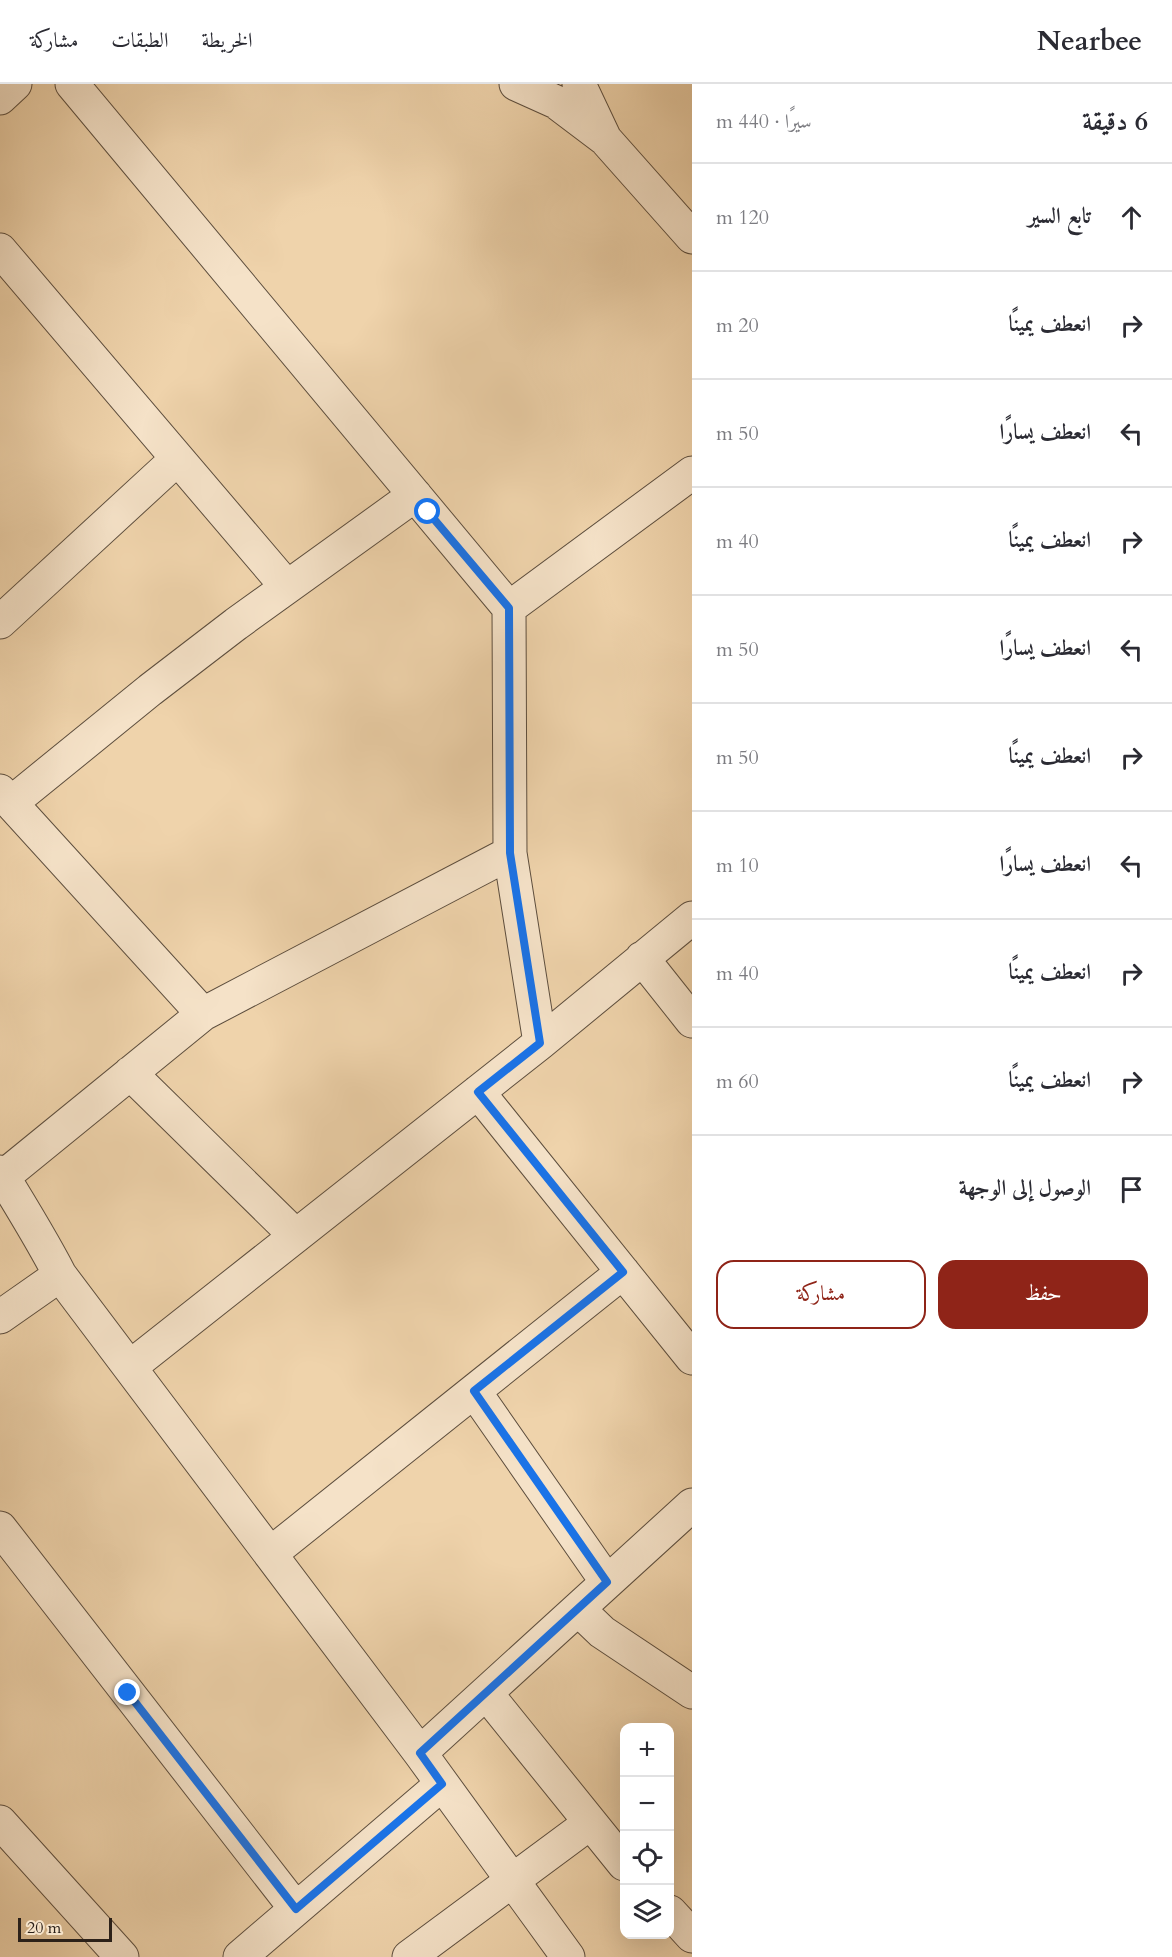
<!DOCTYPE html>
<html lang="ar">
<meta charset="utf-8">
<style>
body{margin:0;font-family:Cardo,Amiri,serif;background:#f7f7f7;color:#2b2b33;direction:rtl}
.controls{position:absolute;right:18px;bottom:18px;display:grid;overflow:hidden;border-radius:12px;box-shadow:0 6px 24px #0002}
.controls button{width:54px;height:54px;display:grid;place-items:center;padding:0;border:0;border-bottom:2px solid #e1e1e2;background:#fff;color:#2b2b33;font:30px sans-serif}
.scale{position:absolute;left:18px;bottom:15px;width:94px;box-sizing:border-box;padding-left:6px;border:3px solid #2c2119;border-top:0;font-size:16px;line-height:21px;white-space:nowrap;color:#2c2119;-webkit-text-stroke:4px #f5e2c8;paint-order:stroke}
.stop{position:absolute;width:18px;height:18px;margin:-14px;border:4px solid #1a73e8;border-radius:50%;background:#fff}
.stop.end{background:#1a73e8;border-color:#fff;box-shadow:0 2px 6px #0008}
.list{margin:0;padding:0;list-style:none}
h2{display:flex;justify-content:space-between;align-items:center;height:78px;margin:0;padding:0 24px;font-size:26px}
h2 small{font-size:20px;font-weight:400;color:#7c7c81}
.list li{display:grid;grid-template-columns:39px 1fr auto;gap:18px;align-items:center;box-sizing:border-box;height:108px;padding:0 24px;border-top:2px solid #e1e1e2}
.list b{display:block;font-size:22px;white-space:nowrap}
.list em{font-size:20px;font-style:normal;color:#7c7c81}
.actions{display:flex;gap:12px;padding:18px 24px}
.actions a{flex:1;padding:14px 0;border:2px solid #8f2418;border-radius:18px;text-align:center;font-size:21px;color:#8f2418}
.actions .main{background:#8f2418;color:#fff}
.icon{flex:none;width:33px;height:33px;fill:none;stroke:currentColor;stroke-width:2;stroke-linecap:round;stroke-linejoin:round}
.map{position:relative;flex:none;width:692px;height:1873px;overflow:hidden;direction:ltr}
header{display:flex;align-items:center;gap:36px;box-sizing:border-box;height:84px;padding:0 30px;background:#fff;border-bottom:2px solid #e1e1e2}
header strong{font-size:28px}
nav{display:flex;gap:33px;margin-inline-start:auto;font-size:21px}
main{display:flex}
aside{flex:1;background:#fff}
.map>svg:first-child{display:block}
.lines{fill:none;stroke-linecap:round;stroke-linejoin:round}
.street-casing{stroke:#5d4e3e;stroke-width:35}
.street{stroke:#f5e2c8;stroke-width:33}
.route{stroke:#1a73e8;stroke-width:8}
</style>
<header>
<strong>Nearbee</strong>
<nav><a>الخريطة</a><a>الطبقات</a><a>مشاركة</a></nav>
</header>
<main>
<aside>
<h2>6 دقيقة<small>سيرًا · 440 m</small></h2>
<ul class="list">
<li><svg class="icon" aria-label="ahead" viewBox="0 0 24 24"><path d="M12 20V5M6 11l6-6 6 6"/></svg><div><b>تابع السير</b></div><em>120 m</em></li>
<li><svg class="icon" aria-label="right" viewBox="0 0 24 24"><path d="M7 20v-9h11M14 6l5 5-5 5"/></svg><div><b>انعطف يمينًا</b></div><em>20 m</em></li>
<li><svg class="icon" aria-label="left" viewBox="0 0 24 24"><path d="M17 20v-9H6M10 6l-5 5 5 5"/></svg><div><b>انعطف يسارًا</b></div><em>50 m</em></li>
<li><svg class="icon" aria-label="right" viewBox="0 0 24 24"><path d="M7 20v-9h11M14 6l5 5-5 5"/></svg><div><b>انعطف يمينًا</b></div><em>40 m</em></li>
<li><svg class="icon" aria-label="left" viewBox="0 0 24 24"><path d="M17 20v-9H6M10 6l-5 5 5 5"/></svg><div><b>انعطف يسارًا</b></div><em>50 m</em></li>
<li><svg class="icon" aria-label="right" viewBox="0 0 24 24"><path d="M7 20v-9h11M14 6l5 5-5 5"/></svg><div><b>انعطف يمينًا</b></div><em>50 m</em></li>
<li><svg class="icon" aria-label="left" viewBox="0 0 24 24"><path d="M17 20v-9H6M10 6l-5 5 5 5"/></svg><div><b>انعطف يسارًا</b></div><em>10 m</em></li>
<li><svg class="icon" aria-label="right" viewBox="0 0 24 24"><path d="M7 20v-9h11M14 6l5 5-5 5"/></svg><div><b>انعطف يمينًا</b></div><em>40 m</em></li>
<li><svg class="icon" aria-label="right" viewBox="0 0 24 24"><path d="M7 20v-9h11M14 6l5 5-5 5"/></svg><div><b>انعطف يمينًا</b></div><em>60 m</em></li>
<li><svg class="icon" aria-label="arrive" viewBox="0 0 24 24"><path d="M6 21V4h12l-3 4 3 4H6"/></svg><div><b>الوصول إلى الوجهة</b></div></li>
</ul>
<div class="actions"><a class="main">حفظ</a><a>مشاركة</a></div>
</aside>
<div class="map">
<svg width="692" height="1873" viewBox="0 0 692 1873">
<rect width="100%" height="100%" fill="#efd3ab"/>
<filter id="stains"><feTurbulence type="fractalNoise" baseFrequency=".00333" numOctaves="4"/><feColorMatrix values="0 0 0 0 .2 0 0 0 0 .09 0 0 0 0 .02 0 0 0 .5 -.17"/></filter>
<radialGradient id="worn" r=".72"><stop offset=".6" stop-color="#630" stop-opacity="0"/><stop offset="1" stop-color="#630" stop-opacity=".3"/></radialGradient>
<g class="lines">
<defs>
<path id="street" d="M72,0L509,524L510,769L540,959
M516,0L556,18L605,55L579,0
M0,14L15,0
M605,55L692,153
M0,166L287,503
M509,524L692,389
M0,538L177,375
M0,707L203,930L3,1093
M11,719L150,606L236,540L415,411
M642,874L692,937
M203,930L510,769
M130,989L296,1152
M478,1008L692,1274
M0,1088C21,1122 42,1156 60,1191L420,1669L568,1873
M0,1233L60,1191
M130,1283L540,959L692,834
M474,1307L607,1498
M0,1444L296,1825
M270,1470L623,1188
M578,1525L602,1548L692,1608
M486,1609L624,1780
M420,1669L692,1421
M0,1738L122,1873
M670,1828L692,1852
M240,1873L442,1700
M409,1873L590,1739"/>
</defs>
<use href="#street" class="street-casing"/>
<use href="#street" class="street"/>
</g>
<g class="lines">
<path class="route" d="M128,1609L296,1825L442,1700L420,1669L607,1498L474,1307L623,1188L478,1008L540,959L510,769L509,524L428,428"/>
</g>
<rect width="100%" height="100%" filter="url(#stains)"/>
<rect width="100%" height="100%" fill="url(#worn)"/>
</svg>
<div class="controls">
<button>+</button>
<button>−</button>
<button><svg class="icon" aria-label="locate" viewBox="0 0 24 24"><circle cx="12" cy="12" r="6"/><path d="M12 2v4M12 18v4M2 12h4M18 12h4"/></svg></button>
<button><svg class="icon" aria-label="layers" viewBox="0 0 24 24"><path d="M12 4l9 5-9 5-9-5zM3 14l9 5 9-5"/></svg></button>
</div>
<div class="scale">20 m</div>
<div class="stop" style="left:428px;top:428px"></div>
<div class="stop end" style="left:128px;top:1609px"></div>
</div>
</main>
